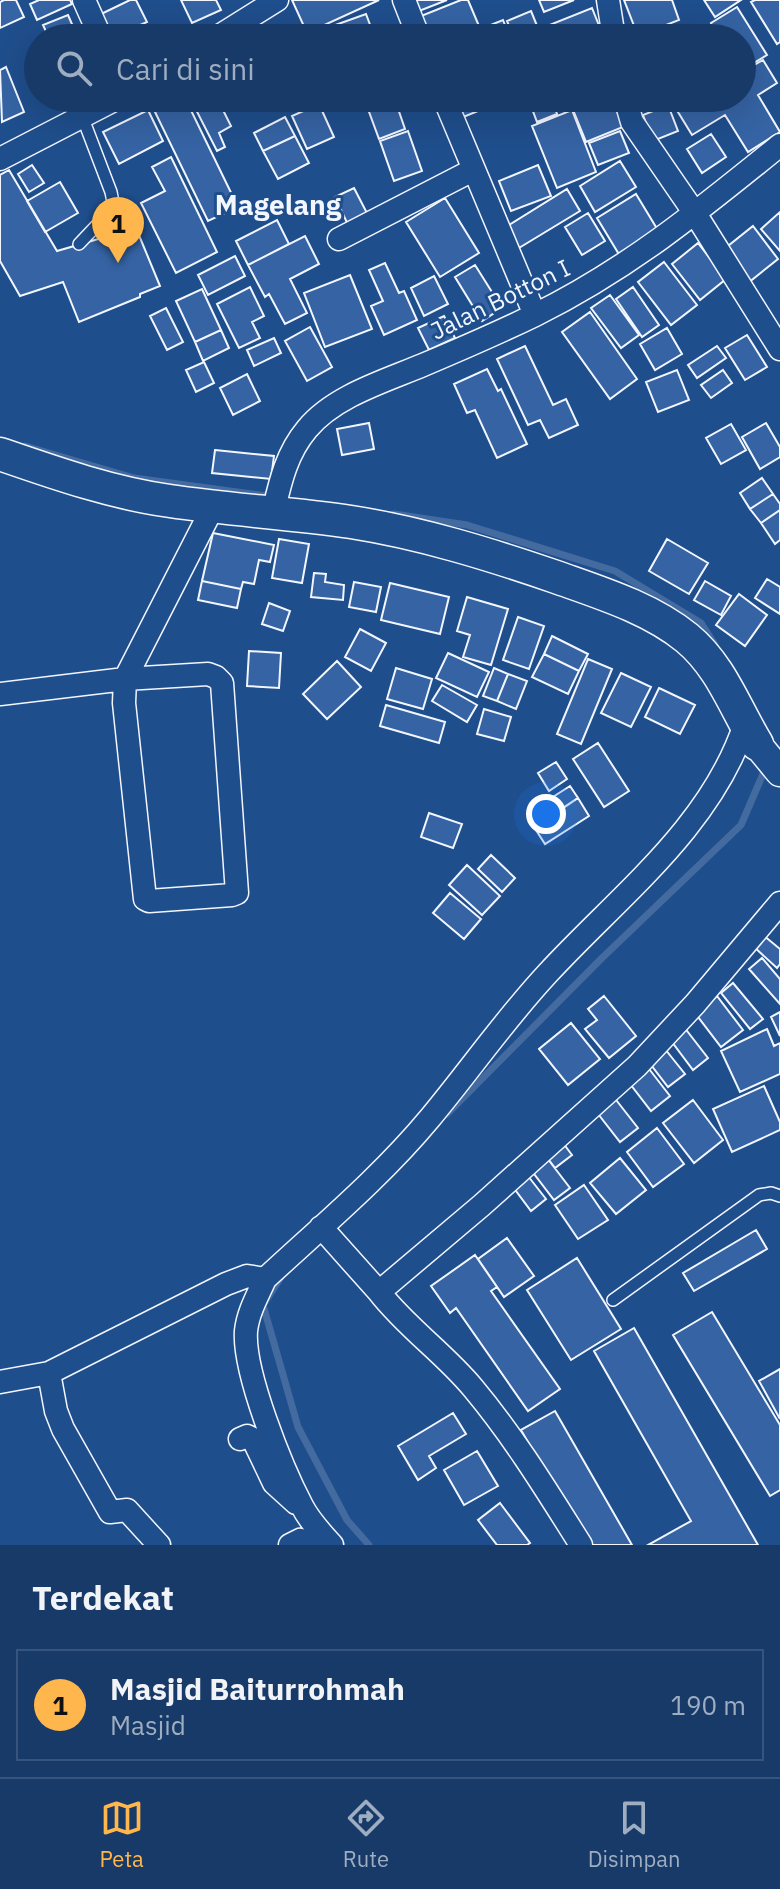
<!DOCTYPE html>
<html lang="id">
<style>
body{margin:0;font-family:"IBM Plex Sans",sans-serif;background:#20416f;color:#f1f3f6}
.you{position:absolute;left:546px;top:814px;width:28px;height:28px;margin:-20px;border:6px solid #fff;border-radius:50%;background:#1a73e8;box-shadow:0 0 0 12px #1a73e833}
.badge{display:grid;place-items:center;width:52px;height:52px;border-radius:50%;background:#ffb74d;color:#111;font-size:26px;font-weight:700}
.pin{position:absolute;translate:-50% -66px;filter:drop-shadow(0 2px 4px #0008)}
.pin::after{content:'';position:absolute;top:42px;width:28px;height:24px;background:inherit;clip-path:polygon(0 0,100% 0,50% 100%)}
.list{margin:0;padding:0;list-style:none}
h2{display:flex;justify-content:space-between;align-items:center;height:104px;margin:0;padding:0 32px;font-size:34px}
h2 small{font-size:26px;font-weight:400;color:#9eadc0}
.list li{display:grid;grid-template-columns:52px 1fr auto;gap:24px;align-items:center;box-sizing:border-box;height:112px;margin:0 16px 16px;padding:0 16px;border:2px solid #36547d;border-radius:0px}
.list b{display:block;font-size:30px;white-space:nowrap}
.list p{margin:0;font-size:26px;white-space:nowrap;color:#9eadc0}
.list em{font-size:26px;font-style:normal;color:#9eadc0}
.icon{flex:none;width:44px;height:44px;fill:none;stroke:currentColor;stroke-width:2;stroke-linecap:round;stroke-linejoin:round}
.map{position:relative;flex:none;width:780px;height:1545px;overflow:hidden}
.search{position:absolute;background:#173a69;box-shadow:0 8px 32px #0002;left:24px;right:24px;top:24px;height:88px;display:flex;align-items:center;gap:20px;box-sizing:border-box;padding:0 28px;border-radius:44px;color:#9eadc0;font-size:30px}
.sheet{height:232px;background:#173a69}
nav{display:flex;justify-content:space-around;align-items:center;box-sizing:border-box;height:112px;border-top:2px solid #36547d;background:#173a69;font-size:22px;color:#9eadc0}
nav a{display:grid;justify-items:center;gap:4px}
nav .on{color:#ffb74d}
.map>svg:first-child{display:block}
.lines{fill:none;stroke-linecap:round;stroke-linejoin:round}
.stream{stroke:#446ba0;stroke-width:7}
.building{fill:#3563a3;stroke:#f2f6ff;stroke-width:2}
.service-casing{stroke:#f2f6ff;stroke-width:14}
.minor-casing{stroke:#f2f6ff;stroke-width:25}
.tertiary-casing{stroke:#f2f6ff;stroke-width:31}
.secondary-casing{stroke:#f2f6ff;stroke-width:35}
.service{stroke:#1f4e8c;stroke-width:11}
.minor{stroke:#1f4e8c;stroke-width:22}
.tertiary{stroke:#1f4e8c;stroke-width:28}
.secondary{stroke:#1f4e8c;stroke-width:32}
.labels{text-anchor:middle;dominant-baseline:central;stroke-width:6;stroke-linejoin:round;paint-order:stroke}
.street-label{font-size:24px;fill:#f2f6ff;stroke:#1f4e8c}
.quarter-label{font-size:28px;font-weight:bold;fill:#f2f6ff;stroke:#1f4e8c}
</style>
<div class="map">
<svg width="780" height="1545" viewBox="0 0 780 1545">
<rect width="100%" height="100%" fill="#1f4e8c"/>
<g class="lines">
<path class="stream" d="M25,446L134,478L275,497
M394,514L467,525L615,571L701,623L715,645
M447,1114L602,958L741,825L766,767
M281,1277L263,1305L298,1427L347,1520L369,1545"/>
</g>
<path class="building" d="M4,0H16L24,17L0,28V2Z
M39,0H70L72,4L37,20L30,4Z
M130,0H136L147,22L111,38L99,15Z
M181,0H216L221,10L192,23Z
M292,0H379L307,33Z
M409,0H447L414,13Z
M461,0H468L479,26L447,38H424L416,18Z
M539,0H574L544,12Z
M624,0H672L679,20L638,36Z
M704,0H741L715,17Z
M755,0H780V42L777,44L751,2Z
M737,7L767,55L742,70V38H721L711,23Z
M592,8L604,38H552L547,26Z
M531,11L542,38H514L507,21Z
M366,14L375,38H299Z
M68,15L78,38H49L43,25Z
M503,20L510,38H470L468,34Z
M763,60L777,83L758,95L780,132L748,152L725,115L692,135L678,112L700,98H742V72Z
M6,67L24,112L2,122L0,70Z
M185,98L238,207L208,221L155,112Z
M190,98H217L231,126L219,133L225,147L217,151Z
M347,98H385L352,110Z
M447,98H484L488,107L456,120Z
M488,98H514L491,107Z
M528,98H551L557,114L537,122Z
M562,98H596L567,110Z
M602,98H612L623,127L586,142L573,110Z
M395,100L405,129L379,139L368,109Z
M319,104L334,137L307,149L292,116Z
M668,105L678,131L653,141L643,115Z
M148,110L163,141L119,164L103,132Z
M572,110L596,172L557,188L532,126Z
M285,117L295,136L263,151L254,133Z
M408,131L422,171L394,181L380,141Z
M620,131L629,153L598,165L589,143Z
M711,134L726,157L702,173L687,149Z
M295,136L309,163L278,179L263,151Z
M171,157L217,252L176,273L141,203L165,191L152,167Z
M620,161L636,187L595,212L580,186Z
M32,165L44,183L29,192L18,174Z
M538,165L551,196L511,211L499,181Z
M9,170L57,251L136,228L160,286L140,294V297L79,322L63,282L20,296L0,261V175Z
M60,182L78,213L45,232L27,201Z
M354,188L369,217L349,227L335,197Z
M567,189L580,211L514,251L501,230Z
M636,194L659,232L620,256L597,218Z
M445,198L479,253L440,277L406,222Z
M780,212V251L761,229Z
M588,213L605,241L582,255L565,227Z
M277,220L289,244L248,265L236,241Z
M753,226L778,259L748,283L723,250Z
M305,236L319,264L290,279L307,313L285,324L269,294L265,297L248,265Z
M698,243L726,279L700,300L672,264Z
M235,256L245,276L208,295L198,275Z
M664,262L697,305L671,325L638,282Z
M385,263L399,293L404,291L417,320L384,335L371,306L383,301L369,270Z
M475,265L502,308L482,321L455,277Z
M350,275L372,329L325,347L304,293Z
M434,276L448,304L424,316L411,288Z
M250,287L264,316L252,322L260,338L239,348L217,304Z
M633,287L659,325L642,337L616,299Z
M202,289L221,330L195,342L176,301Z
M610,295L639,335L621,348L591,308Z
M166,308L183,342L167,350L150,316Z
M590,312L637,379L610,399L562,332Z
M444,316L455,338L429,350L418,328Z
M310,327L332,367L307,381L285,341Z
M667,328L682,354L655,370L640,344Z
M221,330L229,348L203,361L195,342Z
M747,335L767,367L745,380L725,348Z
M274,338L281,353L254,366L247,350Z
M525,346L553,405L566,399L578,425L549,438L540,420L528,425L497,359Z
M717,346L726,358L697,378L688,365Z
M204,362L214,383L196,392L186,370Z
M487,369L498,391L501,389L527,444L497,458L475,410L467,413L454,384Z
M677,370L689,400L658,412L646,382Z
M723,370L732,383L711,398L701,385Z
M247,374L260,401L233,415L220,388Z
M369,423L374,449L342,455L337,429Z
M766,423L780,447V457L760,469L742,437Z
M731,424L746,450L721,464L706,438Z
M215,450L274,456L271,479L212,473Z
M762,478L773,494L750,509L740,493Z
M773,494L780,504V510L761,523L750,509Z
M780,510V540L775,544L761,523Z
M213,533L274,545L270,562L259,560L254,584L243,582L241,589L202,581Z
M279,539L309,544L302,583L272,578Z
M667,539L708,563L689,594L649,571Z
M314,573L326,574L325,582L344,585L343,600L311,597Z
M767,579L780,587V614L755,598Z
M202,581L241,589L237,608L198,600Z
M705,581L731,596L721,615L694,600Z
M354,582L381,587L376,612L349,607Z
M390,583L449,597L440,634L381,620Z
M739,594L767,615L745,646L716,625Z
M467,597L508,609L491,665L463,657L470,635L457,631Z
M269,603L290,611L283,631L262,624Z
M518,617L544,626L529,669L503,660Z
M360,629L386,643L371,671L345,657Z
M552,636L588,654L579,671L544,654Z
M249,651L281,653L279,688L247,686Z
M448,653L489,672L477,697L436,678Z
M544,654L579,671L568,694L532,677Z
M588,659L612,669L581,744L557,734Z
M337,661L361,687L327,719L303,694Z
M396,668L432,679L423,709L387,699Z
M494,668L508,674L497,701L483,696Z
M621,673L651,687L631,727L601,713Z
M508,674L527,681L516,709L497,701Z
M442,685L477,705L467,722L432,701Z
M659,688L695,705L680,734L645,717Z
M386,705L445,722L439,743L380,726Z
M484,709L511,717L504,741L477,734Z
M598,743L629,791L604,807L573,759Z
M556,762L567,779L549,791L538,773Z
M570,786L578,798L553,815L545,802Z
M578,798L589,816L545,844L534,827Z
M429,813L462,824L453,848L421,837Z
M491,855L515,878L502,892L478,869Z
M467,865L500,896L482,915L449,885Z
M450,893L481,919L464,939L433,913Z
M763,935L780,949V964L777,968L753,946Z
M762,958L780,979V1004L749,969Z
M733,983L763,1019L750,1029L721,993Z
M604,996L636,1036L609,1058L585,1029L597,1020L588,1009Z
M717,996L743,1030L721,1047L695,1013Z
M780,1012V1036L771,1017Z
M571,1023L600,1059L568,1085L539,1049Z
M684,1027L708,1058L693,1070L669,1038Z
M767,1029L774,1046L780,1043V1074L740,1092L721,1051Z
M665,1049L685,1074L668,1087L648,1061Z
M646,1065L670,1096L651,1111L627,1080Z
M764,1086L780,1122V1130L732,1152L713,1109Z
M613,1096L638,1128L620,1142L595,1110Z
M693,1100L723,1140L694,1163L663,1123Z
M657,1128L684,1164L653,1187L627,1152Z
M560,1139L572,1155L555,1168L543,1152Z
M544,1154L570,1188L554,1200L528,1166Z
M620,1158L646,1190L616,1214L590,1183Z
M528,1176L546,1199L531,1211L513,1187Z
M584,1185L608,1220L578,1239L555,1205Z
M756,1230L767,1249L694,1291L683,1273Z
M507,1238L534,1276L504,1297L478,1259Z
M475,1255L497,1287L491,1291L560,1389L528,1411L456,1308L450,1313L431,1286Z
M577,1258L621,1329L571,1360L527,1290Z
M712,1312L780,1425V1490L770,1496L673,1335Z
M634,1328L758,1545H648L691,1521L594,1351Z
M780,1369V1419L759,1381Z
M555,1411L632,1545H587L521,1430Z
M453,1413L466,1434L429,1456L436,1468L418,1480L398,1446Z
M477,1451L498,1486L464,1505L444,1470Z
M500,1503L530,1543L527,1545H497L478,1520Z"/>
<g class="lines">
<defs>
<path id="service" d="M79,244L114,207L111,192L82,116
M613,1300L759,1195L771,1193L780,1196"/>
<path id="minor" d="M84,0L101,38
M404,0L419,38
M608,0L614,38
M216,38L277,0
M444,98L535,315
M625,98L632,122L696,215L780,349
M0,159L118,98
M339,239L473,170
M273,513C280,483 286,454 307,429C334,396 385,381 423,365C461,349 498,333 535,315C628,269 700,210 780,145
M0,694L125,679L208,674L216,677L222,683L237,893L232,895L149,901L145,899L124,703L125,679L213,507
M321,1227L379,1292
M49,1373L56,1411L63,1429L110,1512L127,1510L159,1545
M0,1382L49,1373L226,1284L247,1276L265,1279
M240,1439L247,1436L253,1439L274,1483L296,1503
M290,1545L300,1540L307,1545
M332,1545C321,1533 309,1520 302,1506C282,1468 243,1372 246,1331C248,1312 258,1295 265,1279C321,1227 381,1177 430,1118C470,1070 505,1019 548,973C619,896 711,827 745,724
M581,1545C547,1491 514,1437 473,1388C444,1353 407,1328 379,1292L482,1205L637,1066L695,1004L780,903"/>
<path id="tertiary" d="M757,744L780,772"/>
<path id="secondary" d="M0,454C55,473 112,493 170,501C230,510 291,513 351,522C421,533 489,554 556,577C601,593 650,608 687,638C721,666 735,708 757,744"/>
</defs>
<use href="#service" class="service-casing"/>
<use href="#minor" class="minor-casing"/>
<use href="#tertiary" class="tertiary-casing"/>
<use href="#secondary" class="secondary-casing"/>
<use href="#service" class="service"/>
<use href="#minor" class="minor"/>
<use href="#tertiary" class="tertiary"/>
<use href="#secondary" class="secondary"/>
</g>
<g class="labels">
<g class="street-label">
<text transform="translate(500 299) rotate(-26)">Jalan Botton I</text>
</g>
<g class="quarter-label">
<text x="278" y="204">Magelang</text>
</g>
</g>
</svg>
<div class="you"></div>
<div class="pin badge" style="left:118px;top:263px">1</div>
<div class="search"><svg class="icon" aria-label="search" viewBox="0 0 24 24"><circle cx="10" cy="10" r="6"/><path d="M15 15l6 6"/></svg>Cari di sini</div>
</div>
<section class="sheet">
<h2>Terdekat<small></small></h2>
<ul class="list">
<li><span class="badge">1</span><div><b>Masjid Baiturrohmah</b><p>Masjid</p></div><em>190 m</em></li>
</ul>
</section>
<nav>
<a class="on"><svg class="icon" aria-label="map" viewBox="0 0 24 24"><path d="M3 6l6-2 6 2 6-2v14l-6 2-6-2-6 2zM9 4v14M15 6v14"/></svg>Peta</a>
<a><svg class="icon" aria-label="directions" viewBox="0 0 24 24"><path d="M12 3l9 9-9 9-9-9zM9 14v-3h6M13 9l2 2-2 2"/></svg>Rute</a>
<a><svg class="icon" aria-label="saved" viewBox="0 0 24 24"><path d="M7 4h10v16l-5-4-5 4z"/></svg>Disimpan</a>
</nav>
